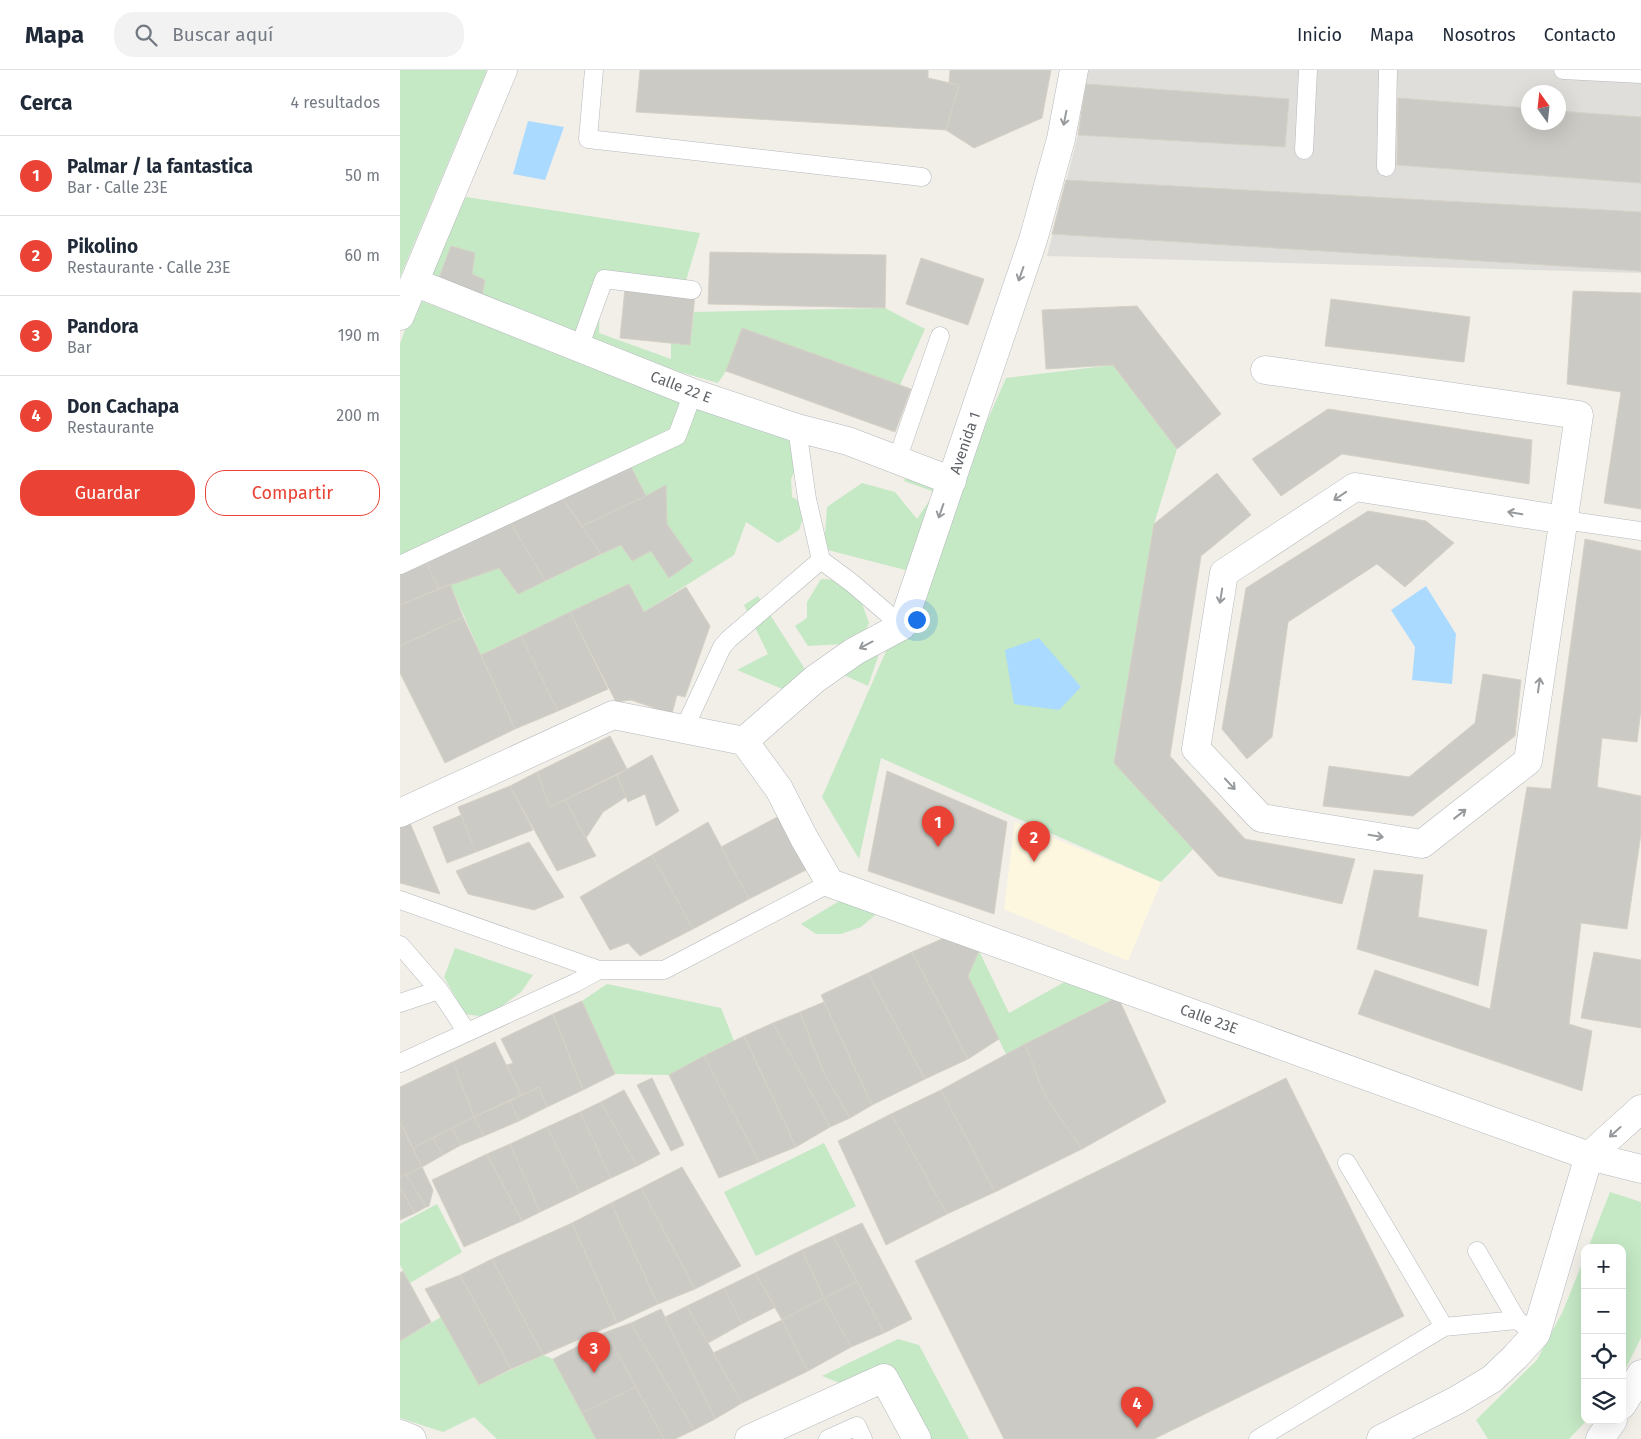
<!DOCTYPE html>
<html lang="es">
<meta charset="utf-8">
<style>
body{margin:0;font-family:"Fira Sans",sans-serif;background:#f2f2f3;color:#1f2937}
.controls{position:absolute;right:15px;bottom:15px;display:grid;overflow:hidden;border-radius:10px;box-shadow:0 5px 20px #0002}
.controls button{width:45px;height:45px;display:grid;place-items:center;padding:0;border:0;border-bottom:1px solid #e0e1e3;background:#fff;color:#1f2937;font:25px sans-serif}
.compass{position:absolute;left:1121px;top:15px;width:45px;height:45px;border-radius:50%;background:#fff;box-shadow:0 5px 20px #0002;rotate:345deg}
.you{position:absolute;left:516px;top:549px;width:18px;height:18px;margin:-12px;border:4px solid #fff;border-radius:50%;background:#1a73e8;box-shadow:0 0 0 8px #1a73e833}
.badge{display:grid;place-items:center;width:32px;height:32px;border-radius:50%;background:#ea4335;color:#fff;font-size:16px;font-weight:700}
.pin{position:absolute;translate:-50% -41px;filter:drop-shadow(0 1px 2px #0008)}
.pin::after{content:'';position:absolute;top:26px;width:18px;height:15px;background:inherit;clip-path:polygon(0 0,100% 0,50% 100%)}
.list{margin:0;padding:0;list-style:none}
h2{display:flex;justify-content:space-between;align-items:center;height:65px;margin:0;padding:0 20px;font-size:21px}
h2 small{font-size:16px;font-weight:400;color:#747a83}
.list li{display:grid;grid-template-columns:32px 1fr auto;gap:15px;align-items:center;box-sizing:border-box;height:80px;padding:0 20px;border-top:1px solid #e0e1e3}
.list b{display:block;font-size:19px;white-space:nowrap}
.list p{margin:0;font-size:16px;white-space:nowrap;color:#747a83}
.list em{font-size:16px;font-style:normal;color:#747a83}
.actions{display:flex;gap:10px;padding:15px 20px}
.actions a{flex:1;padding:11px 0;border:1px solid #ea4335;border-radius:20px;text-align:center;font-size:18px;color:#ea4335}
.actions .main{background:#ea4335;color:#fff}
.icon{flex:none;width:28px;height:28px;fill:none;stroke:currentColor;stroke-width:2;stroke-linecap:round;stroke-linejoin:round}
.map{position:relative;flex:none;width:1241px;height:1369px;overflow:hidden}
header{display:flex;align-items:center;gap:30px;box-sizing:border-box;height:70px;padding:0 25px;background:#fff;border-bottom:1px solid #e0e1e3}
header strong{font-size:24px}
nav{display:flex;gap:28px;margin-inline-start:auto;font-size:18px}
.search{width:350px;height:45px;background:#f2f2f3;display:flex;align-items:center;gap:12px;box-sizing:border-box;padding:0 18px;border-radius:20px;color:#747a83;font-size:19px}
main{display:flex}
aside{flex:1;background:#fff}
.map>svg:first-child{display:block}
.commercial{fill:#fef7e0}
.industrial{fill:#e0deda;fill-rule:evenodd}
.green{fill:#c5e8c5}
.water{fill:#aadaff}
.building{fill:#cccac5;stroke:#d6d1c6}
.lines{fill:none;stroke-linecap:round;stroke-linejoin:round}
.lane-casing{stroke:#b5b8bc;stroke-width:19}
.street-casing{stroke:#b5b8bc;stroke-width:29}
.secondary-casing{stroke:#b6babf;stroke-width:29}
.lane{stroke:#fff;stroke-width:18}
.street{stroke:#fff;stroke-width:28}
.secondary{stroke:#fff;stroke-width:28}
.oneway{stroke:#979a9d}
.labels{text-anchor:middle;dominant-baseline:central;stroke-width:4;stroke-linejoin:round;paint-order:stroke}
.street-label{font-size:15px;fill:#5f6368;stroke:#fff}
</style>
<header>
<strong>Mapa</strong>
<div class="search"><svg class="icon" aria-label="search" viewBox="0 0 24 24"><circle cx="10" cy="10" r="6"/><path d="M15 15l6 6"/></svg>Buscar aquí</div>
<nav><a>Inicio</a><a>Mapa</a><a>Nosotros</a><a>Contacto</a></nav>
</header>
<main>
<aside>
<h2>Cerca<small>4 resultados</small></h2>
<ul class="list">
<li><span class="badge">1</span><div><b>Palmar / la fantastica</b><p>Bar · Calle 23E</p></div><em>50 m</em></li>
<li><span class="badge">2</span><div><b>Pikolino</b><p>Restaurante · Calle 23E</p></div><em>60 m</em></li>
<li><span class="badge">3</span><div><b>Pandora</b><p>Bar</p></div><em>190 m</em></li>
<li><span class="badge">4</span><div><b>Don Cachapa</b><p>Restaurante</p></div><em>200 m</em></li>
</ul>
<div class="actions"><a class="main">Guardar</a><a>Compartir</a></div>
</aside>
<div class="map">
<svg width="1241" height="1369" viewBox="0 0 1241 1369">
<rect width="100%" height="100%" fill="#f1efe8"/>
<path class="commercial" d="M615,752L761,812L728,891L604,839Z"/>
<path class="industrial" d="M688,0H1241V203L647,186L678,65ZM1128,22H1158V52H1128Z"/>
<path class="green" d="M0,0H87L0,207Z
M66,127L300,163L285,214L201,206L199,263L271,289V273L290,275L294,242L485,238L525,259L500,315L342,258L326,301L318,313L221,285L81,231L85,210L72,204L75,183L51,176L37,213L21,208Z
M16,229L116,267L422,375L406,377L391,409L392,427L407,436L399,460L378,473L346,452L334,485L244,542L229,514L81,585L50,514L99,498L118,524L221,475L232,491L251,481L269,508L293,491L267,454L266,415L246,426L230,395L0,504V274Z
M713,295L777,379L754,454L714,693L793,779L761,812L481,688L459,789L422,727L606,308Z
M509,398L545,412L513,502L424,479L427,437L462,413L495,422L517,449L531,428L532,421L504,411Z
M421,509L439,510L459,525L469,553L465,562L484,569L468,616L435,601L443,574L408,576L395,556L407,548V532Z
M358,526L412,610L402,627L337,600L368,584L344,535Z
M441,830L481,840L461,857L441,864H416L401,854Z
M55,878L133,905L121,922L87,947L65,944L44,907Z
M579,881L609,943L679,904L718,927L606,984L568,906Z
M207,914L321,938L334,971L269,1005L215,1004L182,931Z
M424,1073L456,1136L356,1186L324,1122Z
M1210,1122L1241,1132V1268L1222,1306V1178H1188Z
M37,1134L62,1182L10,1213L0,1195V1154Z
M1185,1186V1350H1187L1169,1369H1088L1076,1350L1137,1290L1163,1241Z
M41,1247L79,1315L143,1285L153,1289L196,1369H97L74,1347L43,1362L0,1348V1271Z
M498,1269L519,1275L569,1369H526L499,1319L477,1328L422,1306Z"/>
<path class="water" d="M128,51L164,57L145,110L113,104Z
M1026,516L1056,564L1052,614L1012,610L1015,577L991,540Z
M639,568L681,617L659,640L614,634L605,580Z"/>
<path class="building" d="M240,0H528V8L559,15L546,60L236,42Z
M550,0H651L642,48L574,78L546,60L559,15L549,13Z
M686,14L889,29L885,77L678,65Z
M998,28L1128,38V52H1158V41L1241,47V113L997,95Z
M666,110L1241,142V201L652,164Z
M51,176L75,183L72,204L85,210L81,231L37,213Z
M310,182L486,185L485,238L308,234Z
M521,188L584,209L568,255L506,234Z
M225,218L295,225L290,275L220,268Z
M1173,221L1241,223V439L1204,433L1221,322L1167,314Z
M931,229L1070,247L1064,292L925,276Z
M737,236L821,344L777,379L713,295L646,299L642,240Z
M342,258L511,319L495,362L326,301Z
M928,339L1132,370L1129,414L942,384L881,426L852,389Z
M230,395L246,426L182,456L163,429Z
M817,403L851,445L801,486L770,686L845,769L955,789L942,834L818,806L714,693L754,454Z
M266,415L267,454L293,491L269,508L251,481L232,491L221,475L201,484L182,456L246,426Z
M163,429L201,484L145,511L111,453Z
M968,441L1026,451L1054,473L1005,517L977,494L888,552L872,667L847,689L822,659L846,518Z
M111,453L145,511L118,524L99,498L39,519L26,492Z
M1185,469L1241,481V640L1237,672L1202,668L1197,717L1241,726V764L1227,859L1181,853L1169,954L1192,961L1182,1021L958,944L975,900L1090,939L1127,717L1151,719Z
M26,492L39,519L0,535V504Z
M50,514L63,547L0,576V535Z
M229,514L244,542L286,517L310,556L285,627L277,625L272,644L231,630L216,632L170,542Z
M170,542L208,619L158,641L121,566Z
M63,547L115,659L45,693L0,603V576Z
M121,566L158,641L115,659L81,585Z
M1083,604L1121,610L1115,666L1013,746L923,736L929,696L1009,707L1075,653Z
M210,666L227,699L150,737L137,702Z
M252,685L279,741L256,756L245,724L228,732L217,705Z
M487,701L607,752L594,844L468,801Z
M137,702L150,737L165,730L196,786L157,801L110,716Z
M217,705L226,727L203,742L186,768L165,730Z
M110,716L133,760L76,782L58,737Z
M61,745L76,782L47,793L33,757Z
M379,746L408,799L349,829L321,777Z
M308,752L349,829L293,859L252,785Z
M10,753L40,824L0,813V757Z
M129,772L164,827L134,840L68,824L56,801Z
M252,785L293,859L240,886L228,873L210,880L180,827Z
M974,800L1023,805L1018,847L1087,860L1078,916L957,879Z
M544,868L579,881L568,906L599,969L568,989L512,882Z
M512,882L568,989L525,1009L468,903Z
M1194,882L1241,890V958L1181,948Z
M468,903L525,1009L472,1035L421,925Z
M718,927L766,1032L682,1079L645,1026L625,974Z
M182,931L215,1004L183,1020L153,944Z
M424,932L472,1035L450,1048L423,1001L400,942Z
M400,942L423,1001L450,1048L430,1057L373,953Z
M153,944L183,1020L147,1037L139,1017L121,1025L107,995L113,993L101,969Z
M373,953L430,1057L396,1077L344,966Z
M344,966L396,1077L359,1092L304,986Z
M95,972L121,1025L74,1047L53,992Z
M625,974L645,1026L682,1079L595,1122L541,1020Z
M304,986L359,1092L319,1108L269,1005Z
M53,992L74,1047L13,1078L0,1052V1017Z
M252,1008L284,1075L271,1081L237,1015Z
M886,1008L1004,1246L754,1369H604L515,1191Z
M139,1017L147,1037L119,1051L110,1031Z
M224,1020L260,1084L237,1096L201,1032Z
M541,1020L595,1122L547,1144L491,1044Z
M110,1031L119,1051L84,1066L74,1047Z
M201,1032L237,1096L211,1108L180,1042Z
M180,1042L211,1108L180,1123L147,1057Z
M491,1044L547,1144L486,1175L438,1071Z
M74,1047L84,1066L61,1075L52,1058Z
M0,1052L22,1097L0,1107Z
M147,1057L180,1123L140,1142L110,1074Z
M52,1058L61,1075L43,1085L33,1068Z
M33,1068L43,1085L22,1097L13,1078Z
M110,1074L140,1142L122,1151L87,1084Z
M87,1084L122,1151L64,1177L32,1110Z
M22,1097L33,1120L29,1136L26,1137L6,1104Z
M282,1097L341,1196L295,1219L241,1118Z
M6,1104L26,1137L15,1143L0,1118V1107Z
M0,1118L15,1143L0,1150Z
M241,1118L295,1219L258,1234L211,1133Z
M211,1133L258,1234L217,1253L172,1153Z
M172,1153L217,1253L143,1285L92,1189Z
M462,1153L512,1249L484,1263L433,1166Z
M433,1166L457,1211L424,1228L402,1180Z
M402,1180L424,1228L382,1250L355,1203Z
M92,1189L143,1285L111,1299L60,1205Z
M3,1201L31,1252L0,1271V1203Z
M355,1203L376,1237L342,1254L324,1218Z
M60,1205L111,1299L79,1315L25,1219Z
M457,1211L484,1263L451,1277L424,1228Z
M324,1218L342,1254L308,1273L287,1236Z
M424,1228L451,1277L408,1301L382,1250Z
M287,1236L342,1333L315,1349L265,1247Z
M261,1239L315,1349L294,1360L231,1253Z
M382,1250L408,1301L342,1333L313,1283Z
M231,1253L294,1360L275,1369H264L206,1262Z
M206,1262L236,1317L182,1343L153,1289Z
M236,1317L264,1369H196L182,1343Z"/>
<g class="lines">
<defs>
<path id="lane" d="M194,0L188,69L522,107
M1163,0L1241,4
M904,80L908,0
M986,97L988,0
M179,278L204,209L292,220
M497,390L540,266
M1164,450L1241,461
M421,490L452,513L502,556
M0,495L277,366L293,323
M284,659L322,577L329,569L421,490L407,429L397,358
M0,830L199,900H264L430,813
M0,875L39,920
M0,933L39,920L67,962
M0,993L175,913L199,900
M947,1093L1044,1257
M1077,1181L1117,1250
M428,1369L457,1356L463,1369
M858,1369L1044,1257L1117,1250L1136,1264"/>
<path id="street" d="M14,212L293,323L397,358L448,371L552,411
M0,246L103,0
M865,300L1179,345L1128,691L1022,774L861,748L796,679L824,503L955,417L1164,450
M344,671L415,609L455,581L502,556L633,170L661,69L674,0
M0,743L213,645L344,671L379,719L404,768L430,813L1189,1086L1241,1099
M1189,1086L1241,1039
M0,1364L12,1369
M349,1369L484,1308L517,1369
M981,1369L1057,1330L1092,1309L1115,1287L1136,1264L1189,1086"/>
<path id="secondary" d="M1222,1335L1241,1304
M1200,1369L1213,1350"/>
</defs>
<use href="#lane" class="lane-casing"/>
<use href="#street" class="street-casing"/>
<use href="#secondary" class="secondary-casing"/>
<use href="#lane" class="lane"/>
<use href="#street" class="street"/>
<use href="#secondary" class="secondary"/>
</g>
<defs><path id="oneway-shaft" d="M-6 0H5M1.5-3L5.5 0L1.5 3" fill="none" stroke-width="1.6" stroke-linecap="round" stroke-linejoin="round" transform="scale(1.25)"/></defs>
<g class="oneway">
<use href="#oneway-shaft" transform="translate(665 48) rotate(101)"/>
<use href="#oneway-shaft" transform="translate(621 204) rotate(109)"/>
<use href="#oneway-shaft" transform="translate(940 426) rotate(146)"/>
<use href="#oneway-shaft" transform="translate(541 441) rotate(109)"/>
<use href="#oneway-shaft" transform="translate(1115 443) rotate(-171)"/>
<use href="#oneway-shaft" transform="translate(821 526) rotate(99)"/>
<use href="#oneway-shaft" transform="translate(466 575) rotate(152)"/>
<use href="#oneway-shaft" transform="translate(1139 615) rotate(-82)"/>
<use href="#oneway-shaft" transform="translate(830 714) rotate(47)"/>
<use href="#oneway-shaft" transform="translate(1060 744) rotate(-38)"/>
<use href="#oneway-shaft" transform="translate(976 766) rotate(9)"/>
<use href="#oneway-shaft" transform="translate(1215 1062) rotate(138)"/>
</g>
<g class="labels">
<g class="street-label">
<text transform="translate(281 317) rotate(21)">Calle 22 E</text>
<text transform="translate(565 373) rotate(-71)">Avenida 1</text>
<text transform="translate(809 949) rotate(20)">Calle 23E</text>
</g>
</g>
</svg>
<div class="controls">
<button>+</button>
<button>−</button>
<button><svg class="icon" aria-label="locate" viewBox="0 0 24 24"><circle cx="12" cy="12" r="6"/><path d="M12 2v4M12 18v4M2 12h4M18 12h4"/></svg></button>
<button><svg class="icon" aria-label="layers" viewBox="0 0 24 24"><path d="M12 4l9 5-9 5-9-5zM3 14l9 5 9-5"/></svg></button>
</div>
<svg class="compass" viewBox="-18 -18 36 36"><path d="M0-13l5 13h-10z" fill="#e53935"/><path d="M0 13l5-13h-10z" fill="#747a83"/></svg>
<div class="you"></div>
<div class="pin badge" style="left:538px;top:777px">1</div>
<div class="pin badge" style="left:634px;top:792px">2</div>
<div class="pin badge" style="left:194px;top:1303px">3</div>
<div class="pin badge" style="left:737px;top:1358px">4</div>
</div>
</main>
